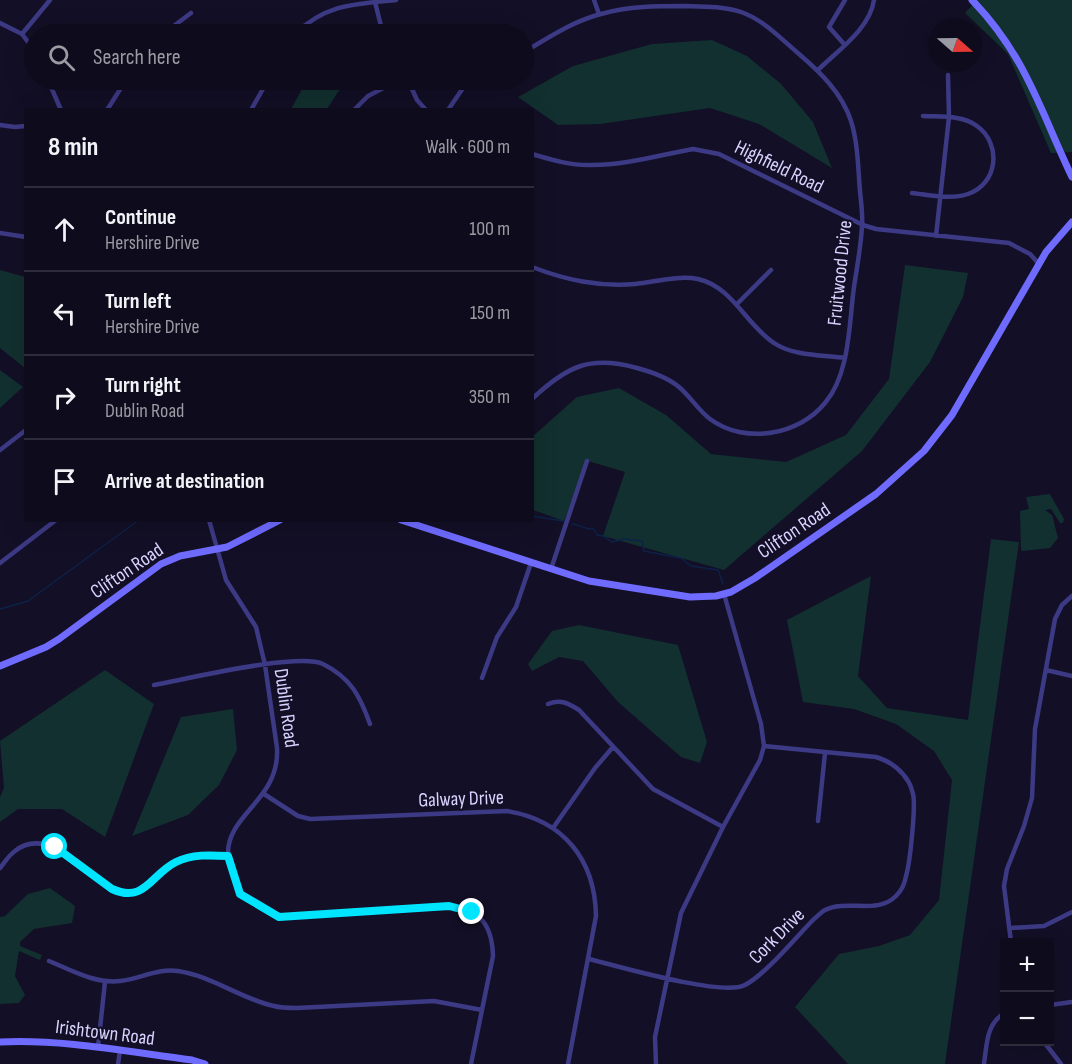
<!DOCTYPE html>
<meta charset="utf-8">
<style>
body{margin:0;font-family:"Sofia Sans Condensed",sans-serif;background:#171425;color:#f1f3f6}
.controls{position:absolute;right:18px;bottom:18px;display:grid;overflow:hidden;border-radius:0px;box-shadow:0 6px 24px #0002}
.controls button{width:54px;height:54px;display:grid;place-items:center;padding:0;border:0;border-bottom:2px solid #2e2b3b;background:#0e0b1c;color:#f1f3f6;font:30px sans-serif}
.compass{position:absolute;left:928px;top:18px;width:54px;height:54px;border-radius:50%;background:#0e0b1c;box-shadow:0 6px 24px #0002;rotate:110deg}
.stop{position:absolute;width:18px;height:18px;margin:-14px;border:4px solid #00e5ff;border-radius:50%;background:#fff}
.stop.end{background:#00e5ff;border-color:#fff;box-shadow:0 2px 6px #0008}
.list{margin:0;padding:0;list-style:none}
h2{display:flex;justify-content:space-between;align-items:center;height:78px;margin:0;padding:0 24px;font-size:26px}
h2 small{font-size:20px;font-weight:400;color:#9b9ba3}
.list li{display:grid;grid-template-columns:39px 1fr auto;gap:18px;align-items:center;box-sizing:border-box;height:84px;padding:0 24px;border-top:2px solid #2e2b3b}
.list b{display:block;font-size:22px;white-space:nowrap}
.list p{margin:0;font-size:20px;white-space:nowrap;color:#9b9ba3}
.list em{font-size:20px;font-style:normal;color:#9b9ba3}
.icon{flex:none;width:33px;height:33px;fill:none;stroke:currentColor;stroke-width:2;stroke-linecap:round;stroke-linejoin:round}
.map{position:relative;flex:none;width:1072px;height:1064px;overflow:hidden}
.search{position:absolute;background:#0e0b1c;box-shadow:0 6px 24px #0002;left:24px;top:24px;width:510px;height:66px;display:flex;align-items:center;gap:15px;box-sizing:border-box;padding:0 21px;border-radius:33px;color:#9b9ba3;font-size:22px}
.panel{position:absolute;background:#0e0b1c;box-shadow:0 6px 24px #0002;left:24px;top:108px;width:510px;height:414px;border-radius:0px}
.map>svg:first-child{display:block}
.green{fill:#12302f}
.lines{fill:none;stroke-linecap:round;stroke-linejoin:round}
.stream{stroke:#0c2248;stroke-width:1.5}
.street{stroke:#3d3a85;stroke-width:4.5}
.secondary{stroke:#6f6bff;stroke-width:7}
.route{stroke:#00e5ff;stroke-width:8}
.labels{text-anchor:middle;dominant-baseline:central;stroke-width:4.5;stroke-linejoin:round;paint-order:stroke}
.street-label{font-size:20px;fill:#d9d4ff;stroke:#130f26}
</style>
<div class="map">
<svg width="1072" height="1064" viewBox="0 0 1072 1064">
<rect width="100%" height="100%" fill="#130f26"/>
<path class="green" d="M977,0H1072V152L1051,153L1008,54L965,13Z
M712,40L747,56L781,84L813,122L832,168L759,124L710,108L600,124L558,125L518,97L573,66L652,44Z
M307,80H350L338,92L327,109H291Z
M905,265L968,273L963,297L930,362L862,451L724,570L603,536L625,472L588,461L564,521L533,510L532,437L577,397L619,388L666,415L711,454L786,462L846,435L889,379Z
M0,270L25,277V368L0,348Z
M0,370L23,387L0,408Z
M1050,494L1064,519L1063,523H1060L1051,509L1045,510L1052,515L1058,538L1050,548L1022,551L1021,549L1020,511L1029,509L1026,497Z
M991,539L1019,542L945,1064H848L795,1007L839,954L879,946L910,935L939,900L952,780L934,751L896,724L854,709L803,702L787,620L871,576L858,676L887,708L968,720Z
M579,625L678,645L707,742L700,763L681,757L618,702L583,661L559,657L532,671L528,664L552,631Z
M105,670L154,704L105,837L62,809H18L0,822V797L4,788L0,741Z
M233,709L237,750L219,785L188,815L132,836L181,717Z
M50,888L75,906L72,923L34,929L20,942V946L42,955L40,960L19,951L15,976L25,995L19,1003L0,1004V917L5,916L28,894Z"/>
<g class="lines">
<path class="stream" d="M532,516L564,521
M572,524C580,525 587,530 594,529L597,535L603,536L612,542L624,539L642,541L644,551L681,558L691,566L718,570L723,584
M0,609L28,601L139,520"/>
<path class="street" d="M594,0L599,14
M375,2L383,34
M0,23L22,34L34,50
M22,34L50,0
M163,34L191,13
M295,34C326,4 355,4 396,0
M844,44L829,27L845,0
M524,52C548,38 573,21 601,14C629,6 657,6 686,6C705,7 724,6 741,12C764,20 781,39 799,54C820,72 842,93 851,121C858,143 858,168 860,191C861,202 863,215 862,226C861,246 857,267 854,287C849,323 850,374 825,403C799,435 745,445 710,419C698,410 690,396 679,387C667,377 652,372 637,368C590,355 567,366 532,399
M818,70C837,51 870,29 874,0
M48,80L61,110
M408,80L417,100L426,110
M107,110L126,80
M251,110L268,80
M354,110L368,96L399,80
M448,110L463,88L474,80
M0,125L15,127L26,126
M532,154C552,160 572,166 592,165C625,165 660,155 693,149L719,154L863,225L876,229L1009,243L1030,254L1039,264
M912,193C929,195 951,200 968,194C998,184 1002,144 977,126C963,115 940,117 923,116
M0,233L26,237
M936,236L949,117L948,75
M532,267C566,280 598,287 635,284C655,282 678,275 698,279C733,287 746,325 774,343C793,356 822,355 845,358
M737,304L771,270
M0,450L26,430
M209,520L226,580L256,627L265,665L277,748C280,800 227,814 228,854C228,866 236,882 240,894L279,917L449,906C481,910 492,925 493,956L471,1064
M0,563L56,520
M551,569L587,461
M1046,670L1072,676
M482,678L497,637L516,607L531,563
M154,685C187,679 298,652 323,664C351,678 360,696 370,724
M548,704C561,699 568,703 579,710L653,789L723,827
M264,794L298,816L310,819L507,811C563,820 595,859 596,916L568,1064
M818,821L825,753
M553,828L595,768L613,747
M0,868C5,862 9,855 15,851C47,825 87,872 112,889C145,904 151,874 176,862C192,854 210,855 228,856
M1010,928L1044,926L1072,912
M1011,942L1004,886L1007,869L1024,826L1032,798L1035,729L1055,619L1062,605L1072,596
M589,959C617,966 723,997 745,985C766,974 796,937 814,919C818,916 821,912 825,910C847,899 877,915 896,896C901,891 905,883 906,876C910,863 916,806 913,794C912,790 910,784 908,781C900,768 889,761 876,757L764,746
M49,961C71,970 95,984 120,981C140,979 157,968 178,971C212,976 241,999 274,1006C281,1008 289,1008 297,1008L434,1001L482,1010
M1050,1005L1072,1002
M1044,1042L1061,1064
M98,1047L105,982
M118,1064L120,1051
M656,1064L655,1037L681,913L723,827L760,760L764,746L761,724L724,594
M984,1064C987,1044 986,1025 1004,1013"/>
<path class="secondary" d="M972,0C1026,56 1040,110 1072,177
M401,520L589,581L690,597L716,596L731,592L755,578L876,494L924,451L952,415L1046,252L1072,222
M0,666L46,647L59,639L161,564L180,556L227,547L280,520
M0,1042C64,1039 129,1052 192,1060L205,1064"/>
</g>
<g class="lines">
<path class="route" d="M55,847L112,889C145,904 151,874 176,862C192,854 210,855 228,856L240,894L279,917L449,906L472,912"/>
</g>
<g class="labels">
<g class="street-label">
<text transform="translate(779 167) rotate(26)">Highfield Road</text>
<text transform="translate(840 273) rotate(-84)">Fruitwood Drive</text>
<text transform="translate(794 531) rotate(-34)">Clifton Road</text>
<text transform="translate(127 571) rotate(-34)">Clifton Road</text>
<text transform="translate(286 708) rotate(82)">Dublin Road</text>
<text transform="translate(461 799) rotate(-2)">Galway Drive</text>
<text transform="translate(777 936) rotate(-45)">Cork Drive</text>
<text transform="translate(105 1033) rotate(7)">Irishtown Road</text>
</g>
</g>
</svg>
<div class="controls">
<button>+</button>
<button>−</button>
</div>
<svg class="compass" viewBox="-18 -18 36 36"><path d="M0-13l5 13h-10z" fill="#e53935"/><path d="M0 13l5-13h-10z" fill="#9b9ba3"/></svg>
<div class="stop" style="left:55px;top:847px"></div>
<div class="stop end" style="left:472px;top:912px"></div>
<div class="search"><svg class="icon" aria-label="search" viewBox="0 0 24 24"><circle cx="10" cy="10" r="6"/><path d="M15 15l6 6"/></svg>Search here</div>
<section class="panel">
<h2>8 min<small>Walk · 600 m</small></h2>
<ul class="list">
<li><svg class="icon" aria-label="ahead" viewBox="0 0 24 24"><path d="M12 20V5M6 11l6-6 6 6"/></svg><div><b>Continue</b><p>Hershire Drive</p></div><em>100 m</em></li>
<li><svg class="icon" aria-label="left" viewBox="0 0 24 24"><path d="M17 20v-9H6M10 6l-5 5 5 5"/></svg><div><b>Turn left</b><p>Hershire Drive</p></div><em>150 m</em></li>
<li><svg class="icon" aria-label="right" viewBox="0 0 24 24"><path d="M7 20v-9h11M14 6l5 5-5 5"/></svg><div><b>Turn right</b><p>Dublin Road</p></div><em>350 m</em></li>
<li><svg class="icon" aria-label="arrive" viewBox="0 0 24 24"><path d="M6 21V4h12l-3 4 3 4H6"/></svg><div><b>Arrive at destination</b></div></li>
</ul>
</section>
</div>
